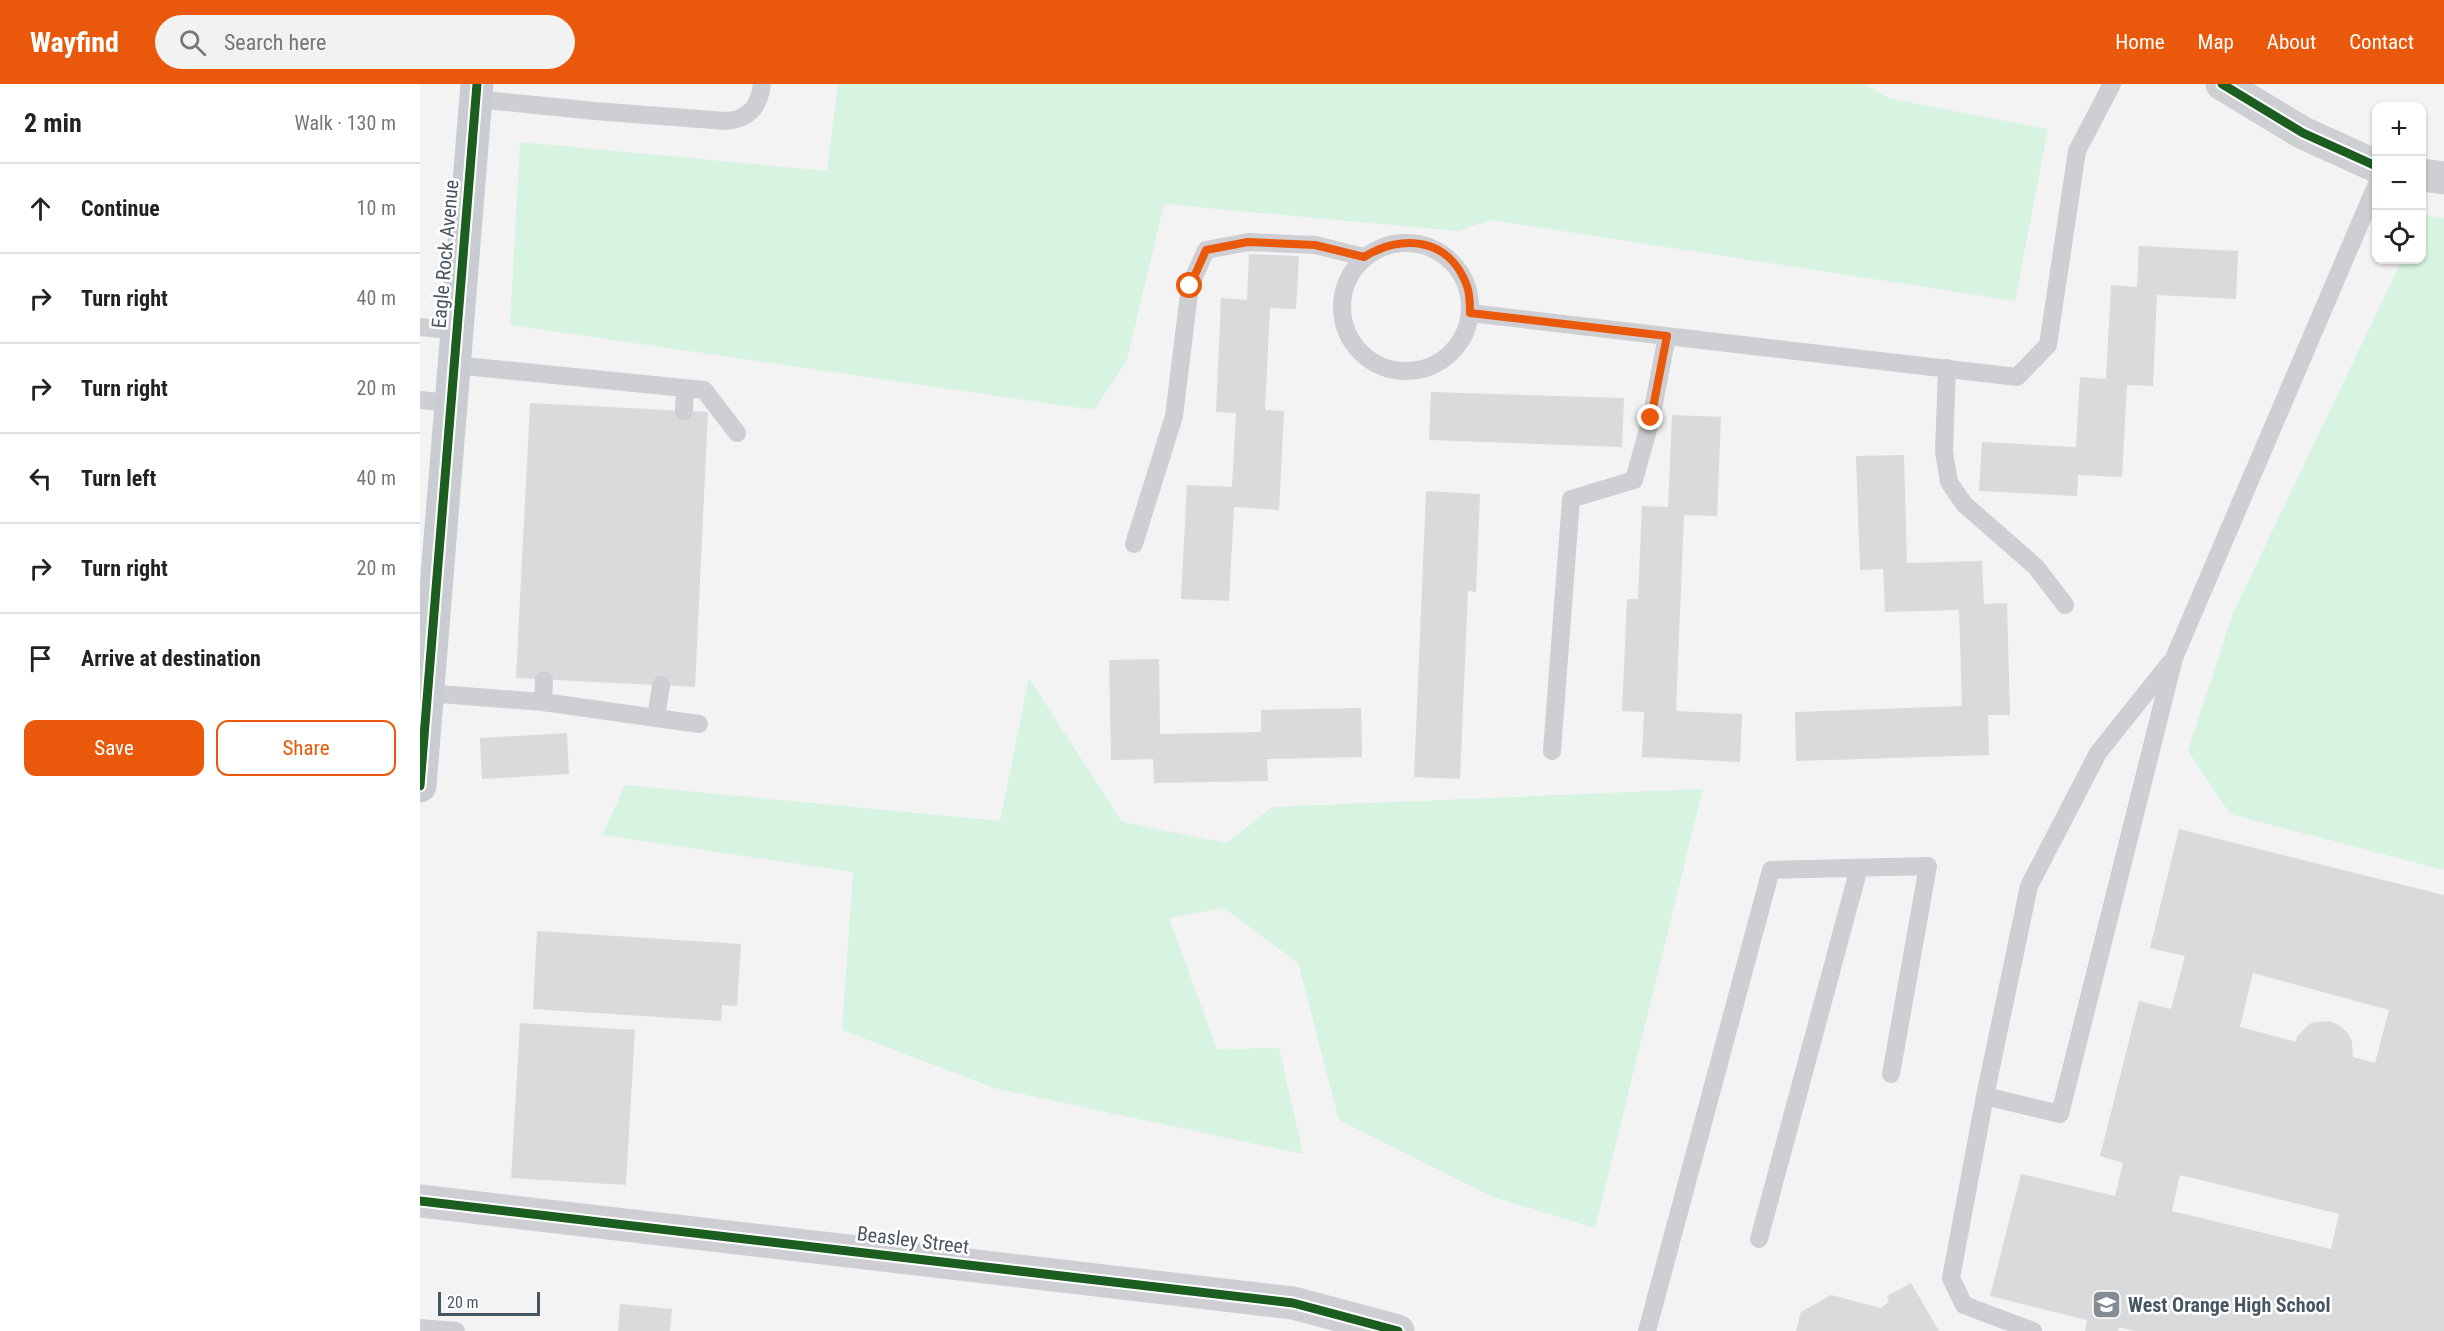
<!DOCTYPE html>
<meta charset="utf-8">
<style>
body{margin:0;font-family:"Roboto Condensed",sans-serif;background:#f2f2f2;color:#222}
.controls{position:absolute;right:18px;top:18px;display:grid;overflow:hidden;border-radius:12px;box-shadow:0 2px 4px #0004}
.controls button{width:54px;height:54px;display:grid;place-items:center;padding:0;border:0;border-bottom:2px solid #e0e0e0;background:#fff;color:#222;font:30px sans-serif}
.scale{position:absolute;left:18px;bottom:15px;width:102px;box-sizing:border-box;padding-left:6px;border:3px solid #475663;border-top:0;font-size:16px;line-height:21px;white-space:nowrap;color:#475663;-webkit-text-stroke:4px #fff;paint-order:stroke}
.stop{position:absolute;width:18px;height:18px;margin:-14px;border:4px solid #ea580c;border-radius:50%;background:#fff}
.stop.end{background:#ea580c;border-color:#fff;box-shadow:0 2px 6px #0008}
.list{margin:0;padding:0;list-style:none}
h2{display:flex;justify-content:space-between;align-items:center;height:78px;margin:0;padding:0 24px;font-size:26px}
h2 small{font-size:20px;font-weight:400;color:#767676}
.list li{display:grid;grid-template-columns:39px 1fr auto;gap:18px;align-items:center;box-sizing:border-box;height:90px;padding:0 24px;border-top:2px solid #e0e0e0}
.list b{display:block;font-size:22px;white-space:nowrap}
.list em{font-size:20px;font-style:normal;color:#767676}
.actions{display:flex;gap:12px;padding:18px 24px}
.actions a{flex:1;padding:14px 0;border:2px solid #ea580c;border-radius:12px;text-align:center;font-size:21px;color:#ea580c}
.actions .main{background:#ea580c;color:#fff}
.icon{flex:none;width:33px;height:33px;fill:none;stroke:currentColor;stroke-width:2;stroke-linecap:round;stroke-linejoin:round}
.map{position:relative;flex:none;width:2024px;height:1247px;overflow:hidden}
header{display:flex;align-items:center;gap:36px;box-sizing:border-box;height:84px;padding:0 30px;background:#ea580c;color:#fff}
header strong{font-size:28px}
nav{display:flex;gap:33px;margin-inline-start:auto;font-size:21px}
.search{width:420px;height:54px;background:#f2f2f2;display:flex;align-items:center;gap:15px;box-sizing:border-box;padding:0 21px;border-radius:33px;color:#767676;font-size:22px}
main{display:flex}
aside{flex:1;background:#fff}
.map>svg:first-child{display:block}
.green{fill:#d6f4e1}
.building{fill:#d9dadc;fill-rule:evenodd}
.lines{fill:none;stroke-linecap:round;stroke-linejoin:round}
.lane{stroke:#cdcfd2;stroke-width:18}
.street{stroke:#cdcfd2;stroke-width:33}
.primary{stroke:#c9cdd1;stroke-width:33}
.cycleway-casing{stroke:#fff;stroke-width:13}
.cycleway{stroke:#1b5e20;stroke-width:9}
.route{stroke:#ea580c;stroke-width:8}
.labels{text-anchor:middle;dominant-baseline:central;stroke-width:5;stroke-linejoin:round;paint-order:stroke}
.street-label{font-size:20px;fill:#475663;stroke:#fff}
.poi-label{font-size:20px;font-weight:bold;fill:#475663;stroke:#fff;text-anchor:start}
</style>
<header>
<strong>Wayfind</strong>
<div class="search"><svg class="icon" aria-label="search" viewBox="0 0 24 24"><circle cx="10" cy="10" r="6"/><path d="M15 15l6 6"/></svg>Search here</div>
<nav><a>Home</a><a>Map</a><a>About</a><a>Contact</a></nav>
</header>
<main>
<aside>
<h2>2 min<small>Walk · 130 m</small></h2>
<ul class="list">
<li><svg class="icon" aria-label="ahead" viewBox="0 0 24 24"><path d="M12 20V5M6 11l6-6 6 6"/></svg><div><b>Continue</b></div><em>10 m</em></li>
<li><svg class="icon" aria-label="right" viewBox="0 0 24 24"><path d="M7 20v-9h11M14 6l5 5-5 5"/></svg><div><b>Turn right</b></div><em>40 m</em></li>
<li><svg class="icon" aria-label="right" viewBox="0 0 24 24"><path d="M7 20v-9h11M14 6l5 5-5 5"/></svg><div><b>Turn right</b></div><em>20 m</em></li>
<li><svg class="icon" aria-label="left" viewBox="0 0 24 24"><path d="M17 20v-9H6M10 6l-5 5 5 5"/></svg><div><b>Turn left</b></div><em>40 m</em></li>
<li><svg class="icon" aria-label="right" viewBox="0 0 24 24"><path d="M7 20v-9h11M14 6l5 5-5 5"/></svg><div><b>Turn right</b></div><em>20 m</em></li>
<li><svg class="icon" aria-label="arrive" viewBox="0 0 24 24"><path d="M6 21V4h12l-3 4 3 4H6"/></svg><div><b>Arrive at destination</b></div></li>
</ul>
<div class="actions"><a class="main">Save</a><a>Share</a></div>
</aside>
<div class="map">
<svg width="2024" height="1247" viewBox="0 0 2024 1247">
<rect width="100%" height="100%" fill="#f4f3f3"/>
<path class="green" d="M418,0H1445L1471,15L1628,45L1595,217L1071,136L1038,147L744,120L707,276L674,326L90,241L100,58L407,87Z
M2004,131L2024,134V786L1810,730L1768,667L1813,529L1982,176H2002V136Z
M609,594L702,738L807,759L852,723L1283,705L1175,1144L1070,1112L919,1036L878,879L804,824L749,834L797,965L859,964L883,1070L574,1004L422,946L433,788L182,751L205,701L580,737Z"/>
<path class="building" d="M1719,162L1818,167L1816,215L1737,211L1733,302L1707,301L1702,393L1658,391L1657,412L1559,407L1562,358L1656,363L1660,293L1686,295L1691,201L1717,203Z
M829,170L879,172L876,225L850,224L845,326L864,327L859,426L814,423L809,517L761,515L767,401L812,403L816,329L796,328L801,214L827,216Z
M1011,308L1204,314L1202,363L1009,356Z
M110,319L288,328L275,603L96,594Z
M1252,331L1301,333L1297,432L1264,431L1256,627L1322,630L1320,678L1222,673L1224,628L1202,627L1207,515H1218L1222,422L1248,423Z
M1484,371L1487,479L1562,477L1564,520L1587,519L1590,631H1568L1569,671L1376,677L1375,628L1542,622L1539,526L1465,528L1463,485L1440,486L1436,372Z
M1006,407L1060,410L1056,508L1048,507L1040,695L994,693Z
M739,575L740,650L841,648V626L941,624L942,673L847,675L848,697L734,699L733,675L691,676L689,576Z
M147,649L149,690L62,695L60,654Z
M1759,745L2024,811V1247H1714L1699,1243L1698,1247H1665L1667,1236L1570,1212L1601,1090L1695,1112L1703,1079L1680,1072L1719,917L1751,925L1765,872L1730,864ZM1833,889L1969,926L1955,979L1933,973L1932,957L1927,948L1919,941L1909,937L1891,939L1877,952L1876,958L1820,943ZM1760,1091L1919,1130L1911,1165L1752,1127Z
M117,847L321,860L317,922L302,921L301,937L113,925Z
M100,939L215,946L206,1101L91,1094Z
M1491,1199L1519,1247H1376L1381,1228L1411,1211L1461,1224L1469,1218L1467,1212Z
M200,1220L252,1225L250,1247H198Z"/>
<g class="lines">
<path class="lane" d="M55,15L175,27L306,37C329,35 339,23 342,0
M922 223a64 64 0 1 1 128 0a64 64 0 1 1-128 0Z
M1050,229L1597,293L1628,261L1657,67L1692,0
M0,243L37,247
M34,281L284,306L317,349
M1527,284L1524,368L1529,398L1544,420L1616,483L1645,521
M0,316L31,319
M264,327L265,305
M714,460L754,332L770,202L786,166L828,158L895,161L944,173
M7,609L123,618L279,640
M123,618L124,596
M236,634L241,601
M1132,667L1151,415L1214,396L1231,335L1247,252
M1565,1012L1640,1030L1754,574L1956,102
M1339,1155L1439,784
M0,1244L36,1247
M1227,1247L1351,786L1508,782L1471,990
M1613,1247L1544,1221L1531,1194L1565,1012L1609,802L1678,669L1749,580"/>
<path class="street" d="M1802,0L1883,49L1956,82
M2002,91L2024,94
M0,1117L873,1219L978,1247"/>
<path class="primary" d="M0,702L57,0"/>
<defs>
<path id="cycleway" d="M1802,0L1883,49L1956,82
M0,702L57,0
M0,1117L873,1219L978,1247"/>
</defs>
<use href="#cycleway" class="cycleway-casing"/>
<use href="#cycleway" class="cycleway"/>
</g>
<g class="lines">
<path class="route" d="M770,202L786,166L828,158L895,161L944,173C982,149 1030,154 1047,202C1050,210 1050,221 1050,229L1247,252L1231,334"/>
</g>
<defs>
<symbol id="school-square" viewBox="-11 -11 22 22"><rect x="-9" y="-9" width="18" height="18" rx="4" fill="#848d95" stroke="#fff"/><path d="M0-5L7-2L0 1L-7-2ZM-4 1L0 2.5L4 1V4Q0 6-4 4Z" fill="#fff"/></symbol>
</defs>
<g fill-rule="evenodd">
<use href="#school-square" x="1670" y="1204" width="33" height="33"/>
</g>
<g class="labels">
<g class="street-label">
<text transform="translate(25 170) rotate(-85)">Eagle Rock Avenue</text>
<text transform="translate(493 1156) rotate(7)">Beasley Street</text>
</g>
<g class="poi-label">
<text x="1708" y="1221">West Orange High School</text>
</g>
</g>
</svg>
<div class="controls">
<button>+</button>
<button>−</button>
<button><svg class="icon" aria-label="locate" viewBox="0 0 24 24"><circle cx="12" cy="12" r="6"/><path d="M12 2v4M12 18v4M2 12h4M18 12h4"/></svg></button>
</div>
<div class="scale">20 m</div>
<div class="stop" style="left:770px;top:202px"></div>
<div class="stop end" style="left:1231px;top:334px"></div>
</div>
</main>
